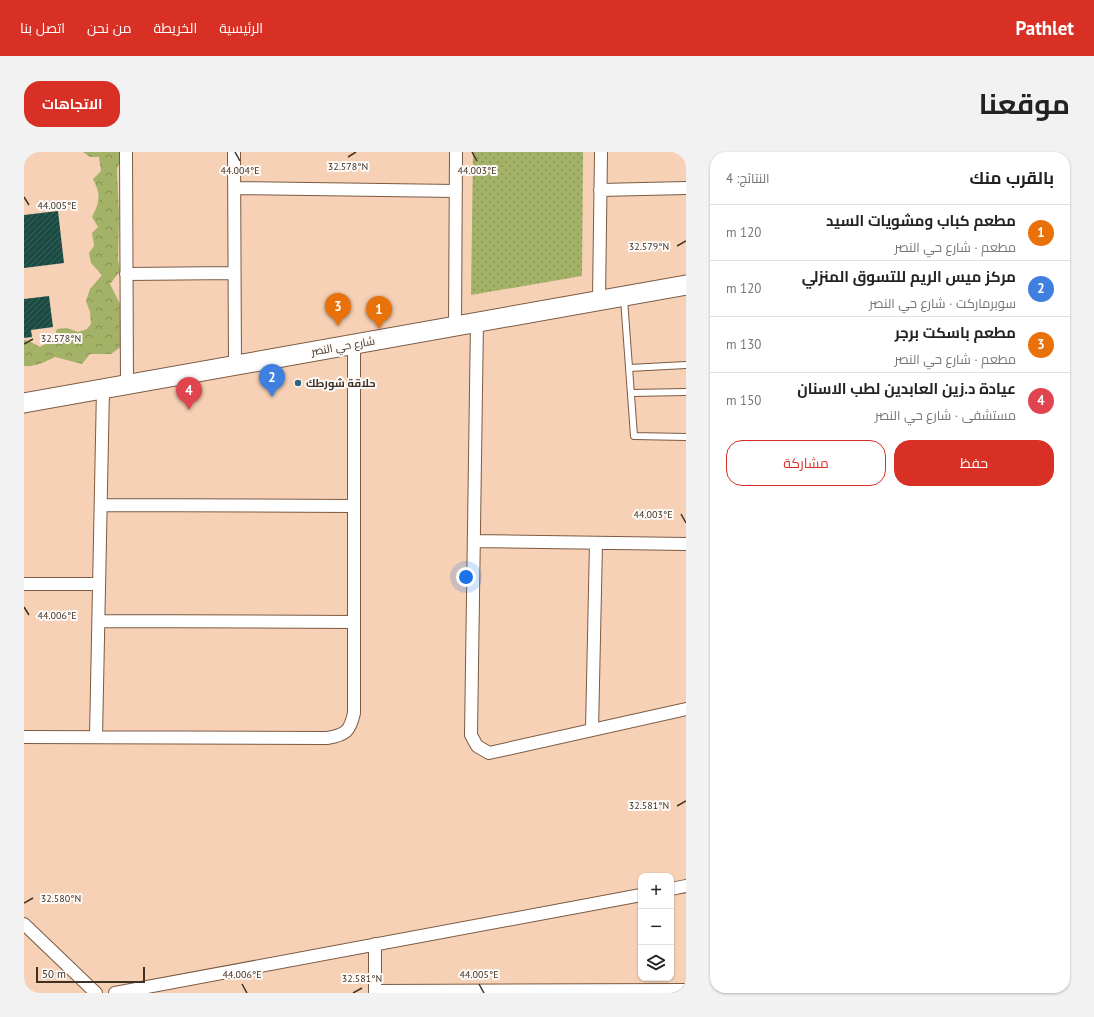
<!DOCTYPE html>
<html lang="ar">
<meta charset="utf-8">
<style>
body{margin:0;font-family:"PT Sans",Cairo,sans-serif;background:#f2f2f2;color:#222;direction:rtl}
.controls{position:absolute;right:12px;bottom:12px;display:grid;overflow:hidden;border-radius:8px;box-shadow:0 1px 3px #0004}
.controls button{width:36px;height:36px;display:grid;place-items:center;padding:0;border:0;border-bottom:1px solid #e0e0e0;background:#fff;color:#222;font:20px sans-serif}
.scale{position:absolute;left:12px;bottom:10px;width:109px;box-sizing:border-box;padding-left:4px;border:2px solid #3f3126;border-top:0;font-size:11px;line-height:14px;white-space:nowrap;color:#3f3126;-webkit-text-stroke:3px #fefaf7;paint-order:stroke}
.you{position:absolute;left:442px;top:425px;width:14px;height:14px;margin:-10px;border:3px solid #fff;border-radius:50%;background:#1a73e8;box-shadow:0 0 0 6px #1a73e833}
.badge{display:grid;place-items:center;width:26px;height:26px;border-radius:50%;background:#d93025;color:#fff;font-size:13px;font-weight:700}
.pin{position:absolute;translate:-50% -33px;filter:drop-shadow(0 1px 2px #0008)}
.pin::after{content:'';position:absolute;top:21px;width:14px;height:12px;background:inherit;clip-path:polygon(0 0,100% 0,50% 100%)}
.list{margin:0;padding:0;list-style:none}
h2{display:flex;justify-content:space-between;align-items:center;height:52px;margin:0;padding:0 16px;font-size:17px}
h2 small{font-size:13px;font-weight:400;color:#767676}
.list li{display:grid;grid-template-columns:26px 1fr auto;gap:12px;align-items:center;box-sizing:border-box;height:56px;padding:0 16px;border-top:1px solid #e0e0e0}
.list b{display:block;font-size:15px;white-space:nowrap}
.list p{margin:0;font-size:13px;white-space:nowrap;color:#767676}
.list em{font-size:13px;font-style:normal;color:#767676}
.actions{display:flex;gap:8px;padding:12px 16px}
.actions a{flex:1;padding:9px 0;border:1px solid #d93025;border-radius:16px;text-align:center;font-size:14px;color:#d93025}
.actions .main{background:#d93025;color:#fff}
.icon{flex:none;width:22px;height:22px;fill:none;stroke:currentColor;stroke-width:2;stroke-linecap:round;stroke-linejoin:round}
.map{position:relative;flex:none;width:662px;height:841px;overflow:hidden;direction:ltr;border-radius:16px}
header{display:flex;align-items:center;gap:24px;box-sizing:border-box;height:56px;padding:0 20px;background:#d93025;color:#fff}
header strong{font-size:19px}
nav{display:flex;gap:22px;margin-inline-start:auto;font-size:14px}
.intro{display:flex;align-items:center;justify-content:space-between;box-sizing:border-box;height:96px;padding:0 24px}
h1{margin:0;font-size:28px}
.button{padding:10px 18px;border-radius:16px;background:#d93025;color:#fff;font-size:14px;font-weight:700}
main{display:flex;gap:24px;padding:0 24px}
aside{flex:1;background:#fff;border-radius:16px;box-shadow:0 1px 3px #0004}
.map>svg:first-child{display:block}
.grass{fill:url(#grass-dots)}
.forest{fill:url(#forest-crowns)}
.building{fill:url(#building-hatch)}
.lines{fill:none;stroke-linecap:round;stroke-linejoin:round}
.lane-casing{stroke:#7b5b43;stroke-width:8}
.street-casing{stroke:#7b5b43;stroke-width:14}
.primary-casing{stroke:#7b5b43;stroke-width:21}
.lane{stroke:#fff;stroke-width:6}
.street{stroke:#fff;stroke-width:12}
.primary{stroke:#fff;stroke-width:19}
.ticks{fill:none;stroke:#3f3126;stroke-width:1.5}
.poi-dot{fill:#326281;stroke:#fefaf7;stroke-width:1.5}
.labels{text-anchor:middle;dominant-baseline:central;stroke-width:4;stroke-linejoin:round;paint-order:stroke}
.street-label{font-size:11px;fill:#3f3126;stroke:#fefaf7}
.poi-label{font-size:11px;font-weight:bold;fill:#3f3126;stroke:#fefaf7;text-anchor:start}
.ticks-label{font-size:10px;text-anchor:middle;fill:#3f3126;stroke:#fefaf7;stroke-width:4;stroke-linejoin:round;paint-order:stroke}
</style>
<header>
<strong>Pathlet</strong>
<nav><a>الرئيسية</a><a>الخريطة</a><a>من نحن</a><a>اتصل بنا</a></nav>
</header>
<div class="intro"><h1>موقعنا</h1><a class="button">الاتجاهات</a></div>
<main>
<aside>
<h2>بالقرب منك<small>النتائج: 4</small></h2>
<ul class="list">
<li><span class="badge" style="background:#e8710a">1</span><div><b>مطعم كباب ومشويات السيد</b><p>مطعم · شارع حي النصر</p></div><em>120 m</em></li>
<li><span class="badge" style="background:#3f7fe0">2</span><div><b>مركز ميس الريم للتسوق المنزلي</b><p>سوبرماركت · شارع حي النصر</p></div><em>120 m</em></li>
<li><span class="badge" style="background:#e8710a">3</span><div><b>مطعم باسكت برجر</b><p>مطعم · شارع حي النصر</p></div><em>130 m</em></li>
<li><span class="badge" style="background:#e0444e">4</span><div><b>عيادة د.زين العابدين لطب الاسنان</b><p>مستشفى · شارع حي النصر</p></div><em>150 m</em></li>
</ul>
<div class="actions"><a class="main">حفظ</a><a>مشاركة</a></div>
</aside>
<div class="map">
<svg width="662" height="841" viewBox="0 0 662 841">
<defs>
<pattern id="grass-dots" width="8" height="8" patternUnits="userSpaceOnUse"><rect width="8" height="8" fill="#a3b267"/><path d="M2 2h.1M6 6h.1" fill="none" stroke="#869155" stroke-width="1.8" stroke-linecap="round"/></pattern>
<pattern id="forest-crowns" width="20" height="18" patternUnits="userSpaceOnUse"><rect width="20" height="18" fill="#a3b267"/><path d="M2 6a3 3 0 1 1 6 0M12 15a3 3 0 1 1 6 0" fill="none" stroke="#869155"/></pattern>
<pattern id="building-hatch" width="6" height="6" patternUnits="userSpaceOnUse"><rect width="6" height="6" fill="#1b4c43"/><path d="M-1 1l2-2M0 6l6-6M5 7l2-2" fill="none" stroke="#3d635c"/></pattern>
</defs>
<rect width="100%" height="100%" fill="#f6d1b6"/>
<path class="grass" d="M449,0H559L558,124L447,143Z"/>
<path class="forest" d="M59,0H99L93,17L95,66L94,107L96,119L86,132L98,156V194L87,202H66L58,212L31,205C21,210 11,215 0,214V188L5,189L16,195L29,188L33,177L43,176L54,180L63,177L67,172L66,160L62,149L66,137L78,123L67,111L65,101L70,94L68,81L74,75L68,65C76,50 77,43 69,27L77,19L75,5H66Z"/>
<path class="building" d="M34,59L40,111L0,116V63Z
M25,144L29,175L7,178L8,185L0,186V147Z"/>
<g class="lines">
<defs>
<path id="lane" d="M600,147L610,284L662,285
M605,216L662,213
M607,241L662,240"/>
<path id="street" d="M102,0L103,233
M210,0L211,213
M210,36L432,39
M576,38L662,36
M102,122L210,121
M575,147L577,0
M453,169L447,583L453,594L465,601L662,557
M431,173L432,0
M77,353L329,354
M450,389L662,392
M0,432H75
M75,469L329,470
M568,578L572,391
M0,585L303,586C322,583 326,579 330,561V192
M72,585L79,237
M647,737L662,734
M0,772L72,841
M351,839L662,838
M91,841L617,743
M351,841V792"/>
<path id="primary" d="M0,251L662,133"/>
</defs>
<use href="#lane" class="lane-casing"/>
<use href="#street" class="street-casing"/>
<use href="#primary" class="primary-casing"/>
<use href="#lane" class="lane"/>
<use href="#street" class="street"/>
<use href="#primary" class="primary"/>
</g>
<path class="ticks" d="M211,0L216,9M448,0L453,9M324,5L332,0M0,45L5,53M653,94L662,89M0,192L9,187M657,362L662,371M0,455L5,463M653,654L662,649M0,751L9,746M218,832L223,841M455,832L460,841M329,841L338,836"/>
<circle class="poi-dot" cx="274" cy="231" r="4"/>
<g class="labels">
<g class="street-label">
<text transform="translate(319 194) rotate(-10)">شارع حي النصر</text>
</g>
<g class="poi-label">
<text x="282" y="231">حلاقة شورطك</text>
</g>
</g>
<g class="ticks-label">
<text x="324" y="18">32.578°N</text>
<text x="216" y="22">44.004°E</text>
<text x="453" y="22">44.003°E</text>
<text x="33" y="57">44.005°E</text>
<text x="625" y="98">32.579°N</text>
<text x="37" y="190">32.578°N</text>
<text x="629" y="366">44.003°E</text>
<text x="33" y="467">44.006°E</text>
<text x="625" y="657">32.581°N</text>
<text x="37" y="750">32.580°N</text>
<text x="218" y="826">44.006°E</text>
<text x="455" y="826">44.005°E</text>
<text x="338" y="830">32.581°N</text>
</g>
</svg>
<div class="controls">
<button>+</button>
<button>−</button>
<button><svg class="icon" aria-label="layers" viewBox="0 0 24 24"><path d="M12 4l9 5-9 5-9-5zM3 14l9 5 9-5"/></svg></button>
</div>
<div class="scale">50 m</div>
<div class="you"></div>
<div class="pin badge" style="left:355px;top:177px;background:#e8710a">1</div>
<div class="pin badge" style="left:248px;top:245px;background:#3f7fe0">2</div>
<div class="pin badge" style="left:314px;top:174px;background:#e8710a">3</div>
<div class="pin badge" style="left:165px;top:258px;background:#e0444e">4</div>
</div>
</main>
